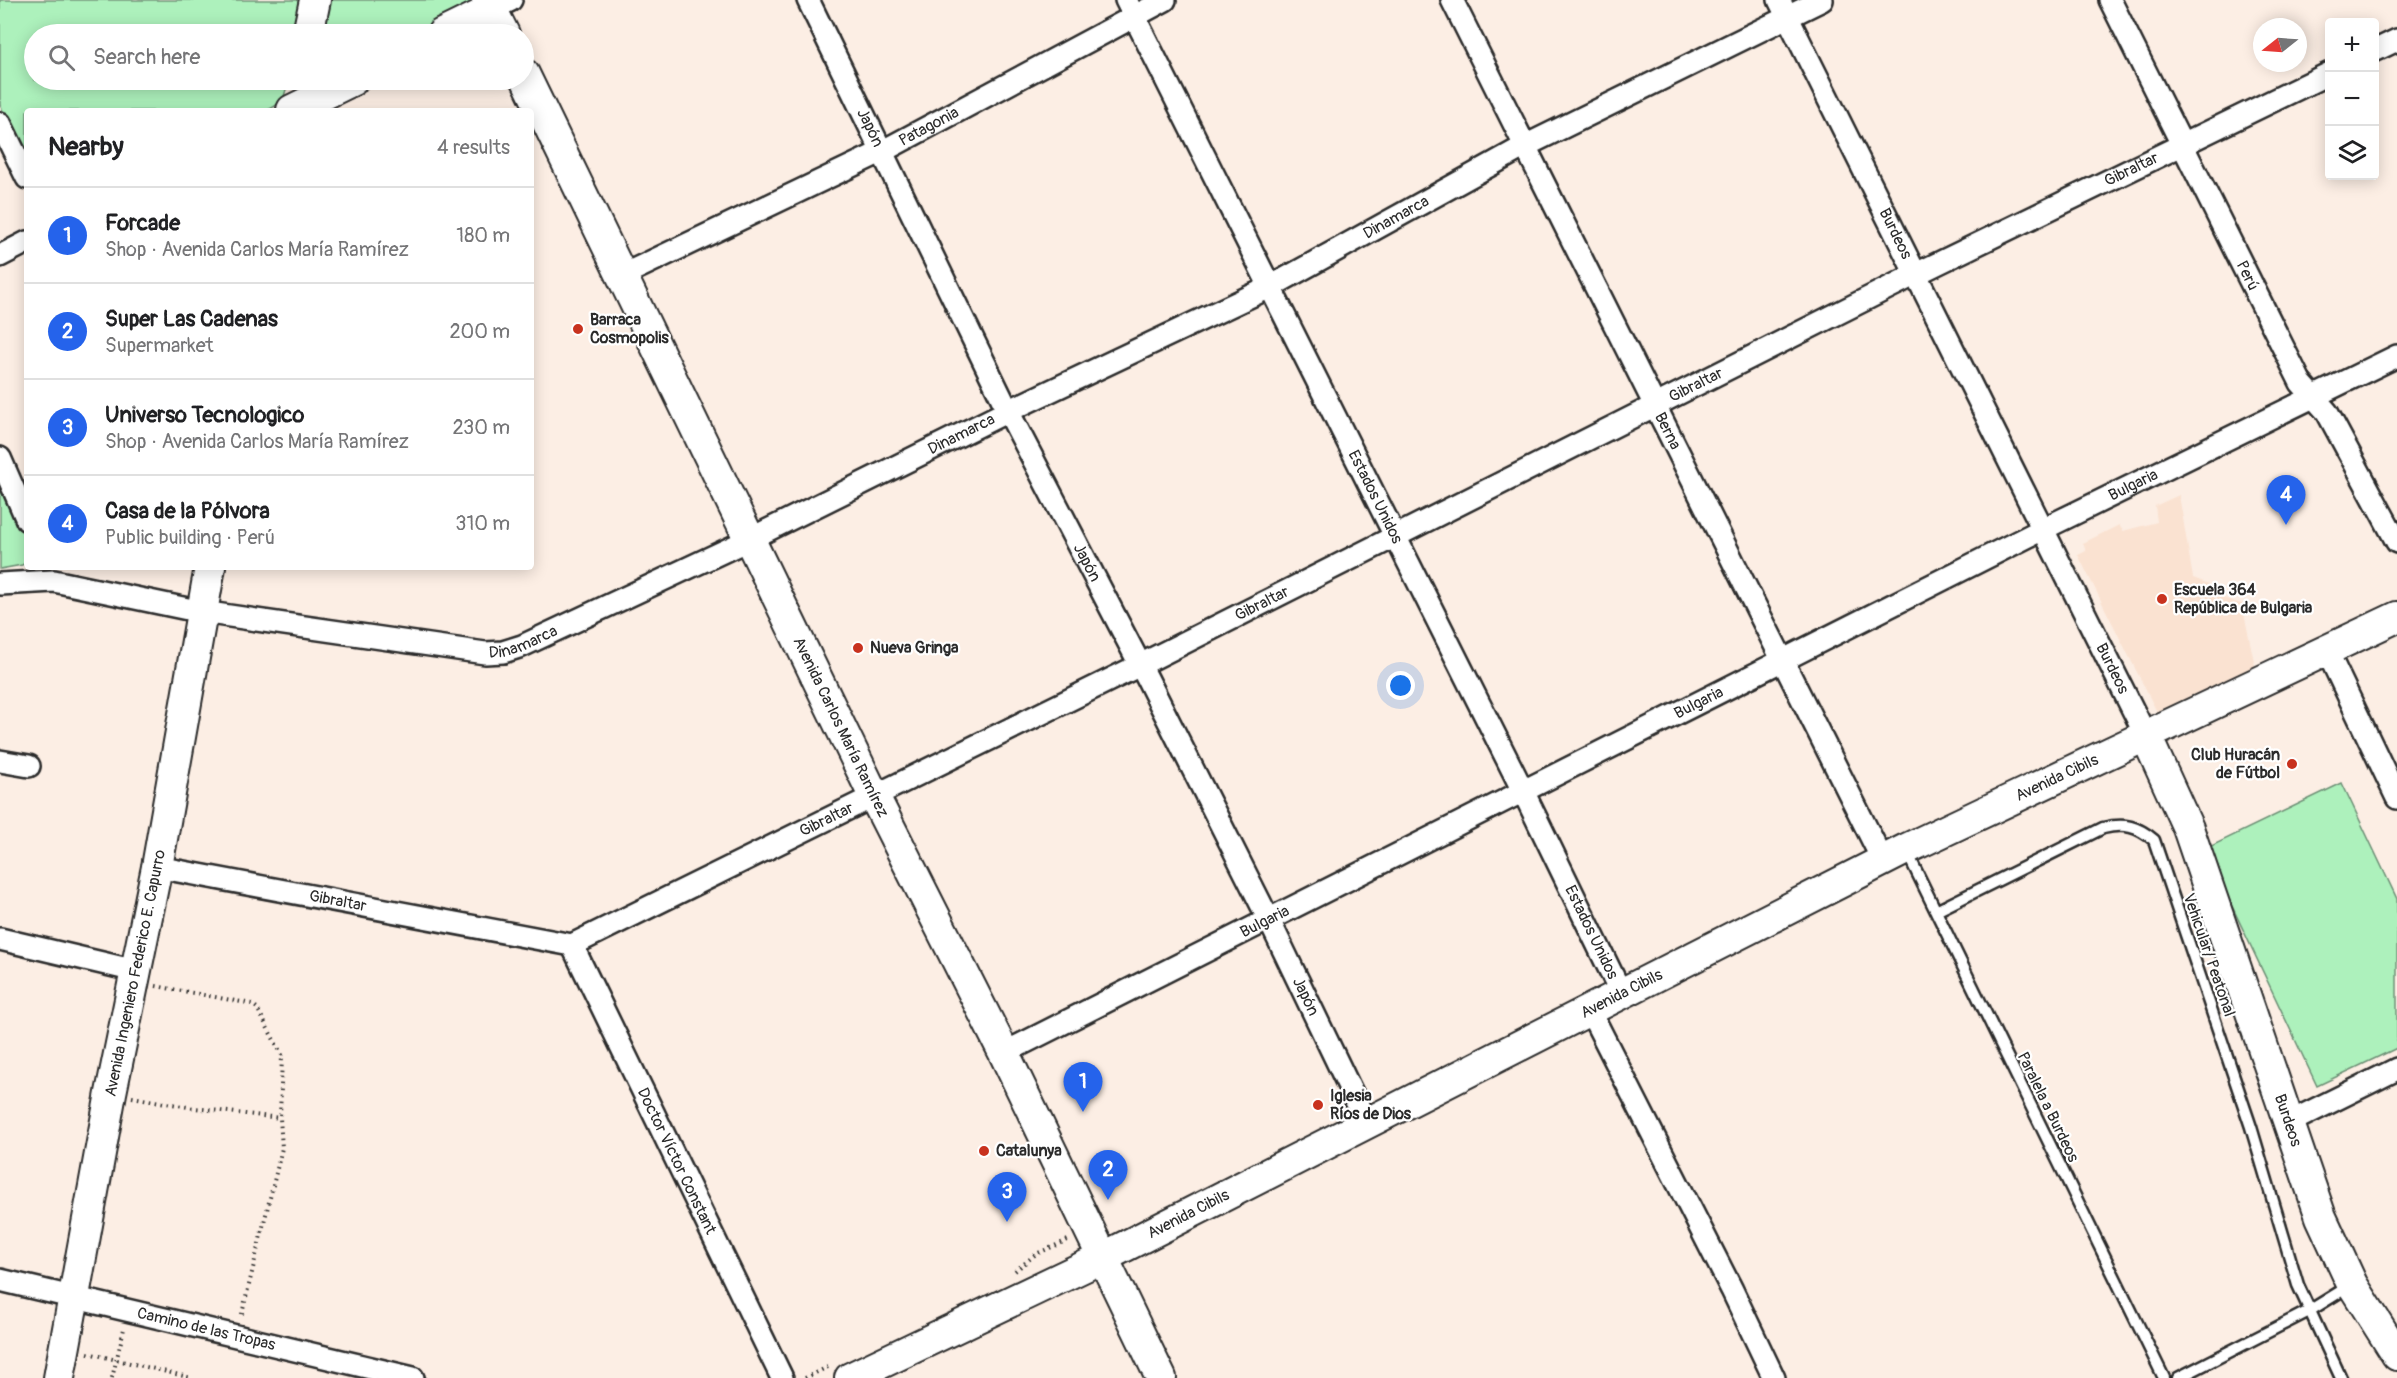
<!DOCTYPE html>
<meta charset="utf-8">
<style>
body{margin:0;font-family:Pangolin,sans-serif;background:#f6f6f6;color:#202124}
.controls{position:absolute;right:18px;top:18px;display:grid;overflow:hidden;border-radius:6px;box-shadow:0 3px 15px #0003}
.controls button{width:54px;height:54px;display:grid;place-items:center;padding:0;border:0;border-bottom:2px solid #e0e0e0;background:#fff;color:#202124;font:30px sans-serif}
.compass{position:absolute;left:2253px;top:18px;width:54px;height:54px;border-radius:50%;background:#fff;box-shadow:0 3px 15px #0003;rotate:253deg}
.you{position:absolute;left:1401px;top:686px;width:21px;height:21px;margin:-15px;border:4px solid #fff;border-radius:50%;background:#1a73e8;box-shadow:0 0 0 9px #1a73e833}
.badge{display:grid;place-items:center;width:39px;height:39px;border-radius:50%;background:#2563eb;color:#fff;font-size:20px;font-weight:700}
.pin{position:absolute;translate:-50% -50px;filter:drop-shadow(0 2px 3px #0008)}
.pin::after{content:'';position:absolute;top:32px;width:21px;height:18px;background:inherit;clip-path:polygon(0 0,100% 0,50% 100%)}
.list{margin:0;padding:0;list-style:none}
h2{display:flex;justify-content:space-between;align-items:center;height:78px;margin:0;padding:0 24px;font-size:26px}
h2 small{font-size:20px;font-weight:400;color:#757577}
.list li{display:grid;grid-template-columns:39px 1fr auto;gap:18px;align-items:center;box-sizing:border-box;height:96px;padding:0 24px;border-top:2px solid #e0e0e0}
.list b{display:block;font-size:22px;white-space:nowrap}
.list p{margin:0;font-size:20px;white-space:nowrap;color:#757577}
.list em{font-size:20px;font-style:normal;color:#757577}
.icon{flex:none;width:33px;height:33px;fill:none;stroke:currentColor;stroke-width:2;stroke-linecap:round;stroke-linejoin:round}
.map{position:relative;flex:none;width:2397px;height:1378px;overflow:hidden}
.search{position:absolute;background:#fff;box-shadow:0 3px 15px #0003;left:24px;top:24px;width:510px;height:66px;display:flex;align-items:center;gap:15px;box-sizing:border-box;padding:0 21px;border-radius:33px;color:#757577;font-size:22px}
.panel{position:absolute;background:#fff;box-shadow:0 3px 15px #0003;left:24px;top:108px;width:510px;height:462px;border-radius:6px}
.map>svg:first-child{display:block}
.built{fill:#fae2d1}
.green{fill:#adf1bc;stroke:#6c8e74;stroke-width:1.5}
.lines{fill:none;stroke-linecap:round;stroke-linejoin:round}
.lane-casing{stroke:#2b2b2b;stroke-width:15}
.street-casing{stroke:#2b2b2b;stroke-width:26}
.secondary-casing{stroke:#2b2b2b;stroke-width:34}
.path{stroke:#2b2b2b;stroke-width:4;stroke-dasharray:1.5 4.5;stroke-linecap:butt}
.lane{stroke:#fff;stroke-width:10}
.street{stroke:#fff;stroke-width:21}
.secondary{stroke:#fff;stroke-width:30}
.poi-dot{fill:#c8321e;stroke:#fff;stroke-width:2}
.labels{text-anchor:middle;dominant-baseline:central;stroke-width:4.5;stroke-linejoin:round;paint-order:stroke}
.street-label{font-size:16px;fill:#2b2b2b;stroke:#fff}
.poi-label{font-size:16px;font-weight:bold;fill:#2b2b2b;stroke:#fff;text-anchor:start}
</style>
<div class="map">
<svg width="2397" height="1378" viewBox="0 0 2397 1378">
<rect width="100%" height="100%" fill="#fceee4"/>
<filter id="ink" filterUnits="userSpaceOnUse"><feTurbulence type="fractalNoise" baseFrequency=".0167" numOctaves="2"/><feDisplacementMap in="SourceGraphic" scale="12" xChannelSelector="R" yChannelSelector="G"/><feConvolveMatrix kernelMatrix="1 2 1 2 8 2 1 2 1" color-interpolation-filters="sRGB"/></filter>
<g filter="url(#ink)">
<path class="built" d="M2179,495L2193,578L2209,584L2206,593L2242,604L2255,666L2157,712L2078,555L2086,551L2083,543L2119,525L2123,531L2157,522L2155,506Z"/>
<path class="green" d="M0,0H303L297,34H34V80H288C284,99 285,102 266,111H27V161L0,105Z
M324,0H474C471,13 434,33 421,34C387,37 351,34 317,34Z
M0,475L27,534V562L22,565L0,569Z
M2342,783L2397,899V1048L2317,1086L2205,849Z"/>
<g class="lines">
<defs>
<path id="lane" d="M1906,850L2164,1378
M1936,911L2103,828C2125,823 2137,826 2154,840L2251,1127L2298,1285L2341,1378
M2178,1378L2309,1311L2351,1285"/>
<g id="street">
<path id="s1" d="M808,0L1008,411L1147,678L1269,920L1367,1124"/>
<path id="s2" d="M1126,0L1523,791L1622,995"/>
<path id="s3" d="M1452,0L1883,861"/>
<path id="s4" d="M1779,0L2146,736"/>
<path id="s5" d="M2110,0L2301,383L2327,412L2397,542"/>
<path d="M491,10L511,0"/>
<path d="M2374,51L2397,40"/>
<path d="M0,123L27,178"/>
<path d="M0,256L27,242"/>
<path id="s6" d="M623,275L883,151L1165,0"/>
<path d="M0,458L27,520"/>
<path id="s7" d="M0,584L54,581L202,612L485,653L503,652L522,646L750,539L1008,411L1270,287L1525,146L1822,0"/>
<path d="M2327,651L2397,798"/>
<path d="M0,761L29,766"/>
<path id="s8" d="M157,867L572,945L1140,665L1914,275L2330,73"/>
<path d="M0,939L136,971"/>
<path id="s9" d="M572,945L782,1378"/>
<path d="M1590,1011L1732,1290L1774,1378"/>
<path id="s10" d="M1004,1053L2043,529L2397,356"/>
<path d="M2288,1123L2397,1069"/>
<path id="s11" d="M0,1280L413,1378"/>
</g>
<g id="secondary">
<path d="M487,0L504,34"/>
<path d="M308,34L315,0"/>
<path d="M442,34L491,10"/>
<path id="s12" d="M524,74L874,796L1004,1053L1161,1378"/>
<path d="M292,110L353,80"/>
<path id="s13" d="M2146,736L2188,828L2321,1217L2352,1284L2397,1355"/>
<path id="s14" d="M59,1378L111,1093L157,867L210,567"/>
<path id="s15" d="M850,1378L1102,1258L1906,849L2397,617"/>
</g>
</defs>
<use href="#lane" class="lane-casing"/>
<use href="#street" class="street-casing"/>
<use href="#secondary" class="secondary-casing"/>
<path class="path" d="M156,986L252,1004L257,1008L282,1055L280,1118L282,1148L241,1318
M132,1097L194,1108L280,1118
M1015,1271L1036,1254L1068,1240
M88,1353L192,1378
M112,1378L124,1329
M805,1378L830,1366"/>
<use href="#lane" class="lane"/>
<use href="#street" class="street"/>
<use href="#secondary" class="secondary"/>
</g>
</g>
<g class="poi-dot">
<circle cx="578" cy="329" r="6"/>
<circle cx="2162" cy="599" r="6"/>
<circle cx="858" cy="648" r="6"/>
<circle cx="2292" cy="764" r="6"/>
<circle cx="1318" cy="1105" r="6"/>
<circle cx="984" cy="1151" r="6"/>
</g>
<g class="labels">
<g class="street-label">
<text stroke="none"><textPath href="#s6" startOffset="340">Patagonia</textPath></text>
<text stroke="none"><textPath href="#s1" startOffset="142">Japón</textPath></text>
<text stroke="none"><textPath href="#s8" startOffset="2164">Gibraltar</textPath></text>
<text stroke="none"><textPath href="#s7" startOffset="1503">Dinamarca</textPath></text>
<text stroke="none"><textPath href="#s4" startOffset="261">Burdeos</textPath></text>
<text stroke="none"><textPath href="#s5" startOffset="308">Perú</textPath></text>
<text stroke="none"><textPath href="#s8" startOffset="1678">Gibraltar</textPath></text>
<text stroke="none"><textPath href="#s3" startOffset="482">Berna</textPath></text>
<text stroke="none"><textPath href="#s7" startOffset="1017">Dinamarca</textPath></text>
<text stroke="none"><textPath href="#s10" startOffset="1264">Bulgaria</textPath></text>
<text stroke="none"><textPath href="#s2" startOffset="556">Estados Unidos</textPath></text>
<text stroke="none"><textPath href="#s1" startOffset="628">Japón</textPath></text>
<text stroke="none"><textPath href="#s8" startOffset="1192">Gibraltar</textPath></text>
<text stroke="none"><textPath href="#s7" startOffset="531">Dinamarca</textPath></text>
<text stroke="none"><textPath href="#s4" startOffset="747">Burdeos</textPath></text>
<text stroke="none"><textPath href="#s10" startOffset="778">Bulgaria</textPath></text>
<text stroke="none"><textPath href="#s12" startOffset="726">Avenida Carlos María Ramírez</textPath></text>
<text stroke="none"><textPath href="#s15" startOffset="1348">Avenida Cibils</textPath></text>
<text stroke="none"><textPath href="#s8" startOffset="706">Gibraltar</textPath></text>
<text stroke="none"><textPath href="#s8" startOffset="184">Gibraltar</textPath></text>
<text stroke="none"><textPath href="#s10" startOffset="292">Bulgaria</textPath></text>
<text stroke="none"><textPath href="#s2" startOffset="1042">Estados Unidos</textPath></text>
<text transform="translate(2209 955) rotate(71)">Vehicular/ Peatonal</text>
<text stroke="none"><textPath href="#s14" startOffset="412">Avenida Ingeniero Federico E. Capurro</textPath></text>
<text stroke="none"><textPath href="#s15" startOffset="862">Avenida Cibils</textPath></text>
<text stroke="none"><textPath href="#s1" startOffset="1114">Japón</textPath></text>
<text transform="translate(2048 1107) rotate(64)">Paralela a Burdeos</text>
<text stroke="none"><textPath href="#s13" startOffset="410">Burdeos</textPath></text>
<text stroke="none"><textPath href="#s9" startOffset="240">Doctor Víctor Constant</textPath></text>
<text stroke="none"><textPath href="#s15" startOffset="376">Avenida Cibils</textPath></text>
<text stroke="none"><textPath href="#s11" startOffset="212">Camino de las Tropas</textPath></text>
</g>
<g class="poi-label">
<text x="590" y="320">Barraca<tspan x="590" dy="18">Cosmopolis</tspan></text>
<text x="2174" y="590">Escuela 364<tspan x="2174" dy="18">República de Bulgaria</tspan></text>
<text x="870" y="648">Nueva Gringa</text>
<text x="2280" y="755" text-anchor="end">Club Huracán<tspan x="2280" dy="18">de Fútbol</tspan></text>
<text x="1330" y="1096">Iglesia<tspan x="1330" dy="18">Ríos de Dios</tspan></text>
<text x="996" y="1151">Catalunya</text>
</g>
</g>
</svg>
<div class="controls">
<button>+</button>
<button>−</button>
<button><svg class="icon" aria-label="layers" viewBox="0 0 24 24"><path d="M12 4l9 5-9 5-9-5zM3 14l9 5 9-5"/></svg></button>
</div>
<svg class="compass" viewBox="-18 -18 36 36"><path d="M0-13l5 13h-10z" fill="#e53935"/><path d="M0 13l5-13h-10z" fill="#757577"/></svg>
<div class="you"></div>
<div class="pin badge" style="left:1083px;top:1112px">1</div>
<div class="pin badge" style="left:1108px;top:1200px">2</div>
<div class="pin badge" style="left:1007px;top:1222px">3</div>
<div class="pin badge" style="left:2286px;top:525px">4</div>
<div class="search"><svg class="icon" aria-label="search" viewBox="0 0 24 24"><circle cx="10" cy="10" r="6"/><path d="M15 15l6 6"/></svg>Search here</div>
<section class="panel">
<h2>Nearby<small>4 results</small></h2>
<ul class="list">
<li><span class="badge">1</span><div><b>Forcade</b><p>Shop · Avenida Carlos María Ramírez</p></div><em>180 m</em></li>
<li><span class="badge">2</span><div><b>Super Las Cadenas</b><p>Supermarket</p></div><em>200 m</em></li>
<li><span class="badge">3</span><div><b>Universo Tecnologico</b><p>Shop · Avenida Carlos María Ramírez</p></div><em>230 m</em></li>
<li><span class="badge">4</span><div><b>Casa de la Pólvora</b><p>Public building · Perú</p></div><em>310 m</em></li>
</ul>
</section>
</div>
